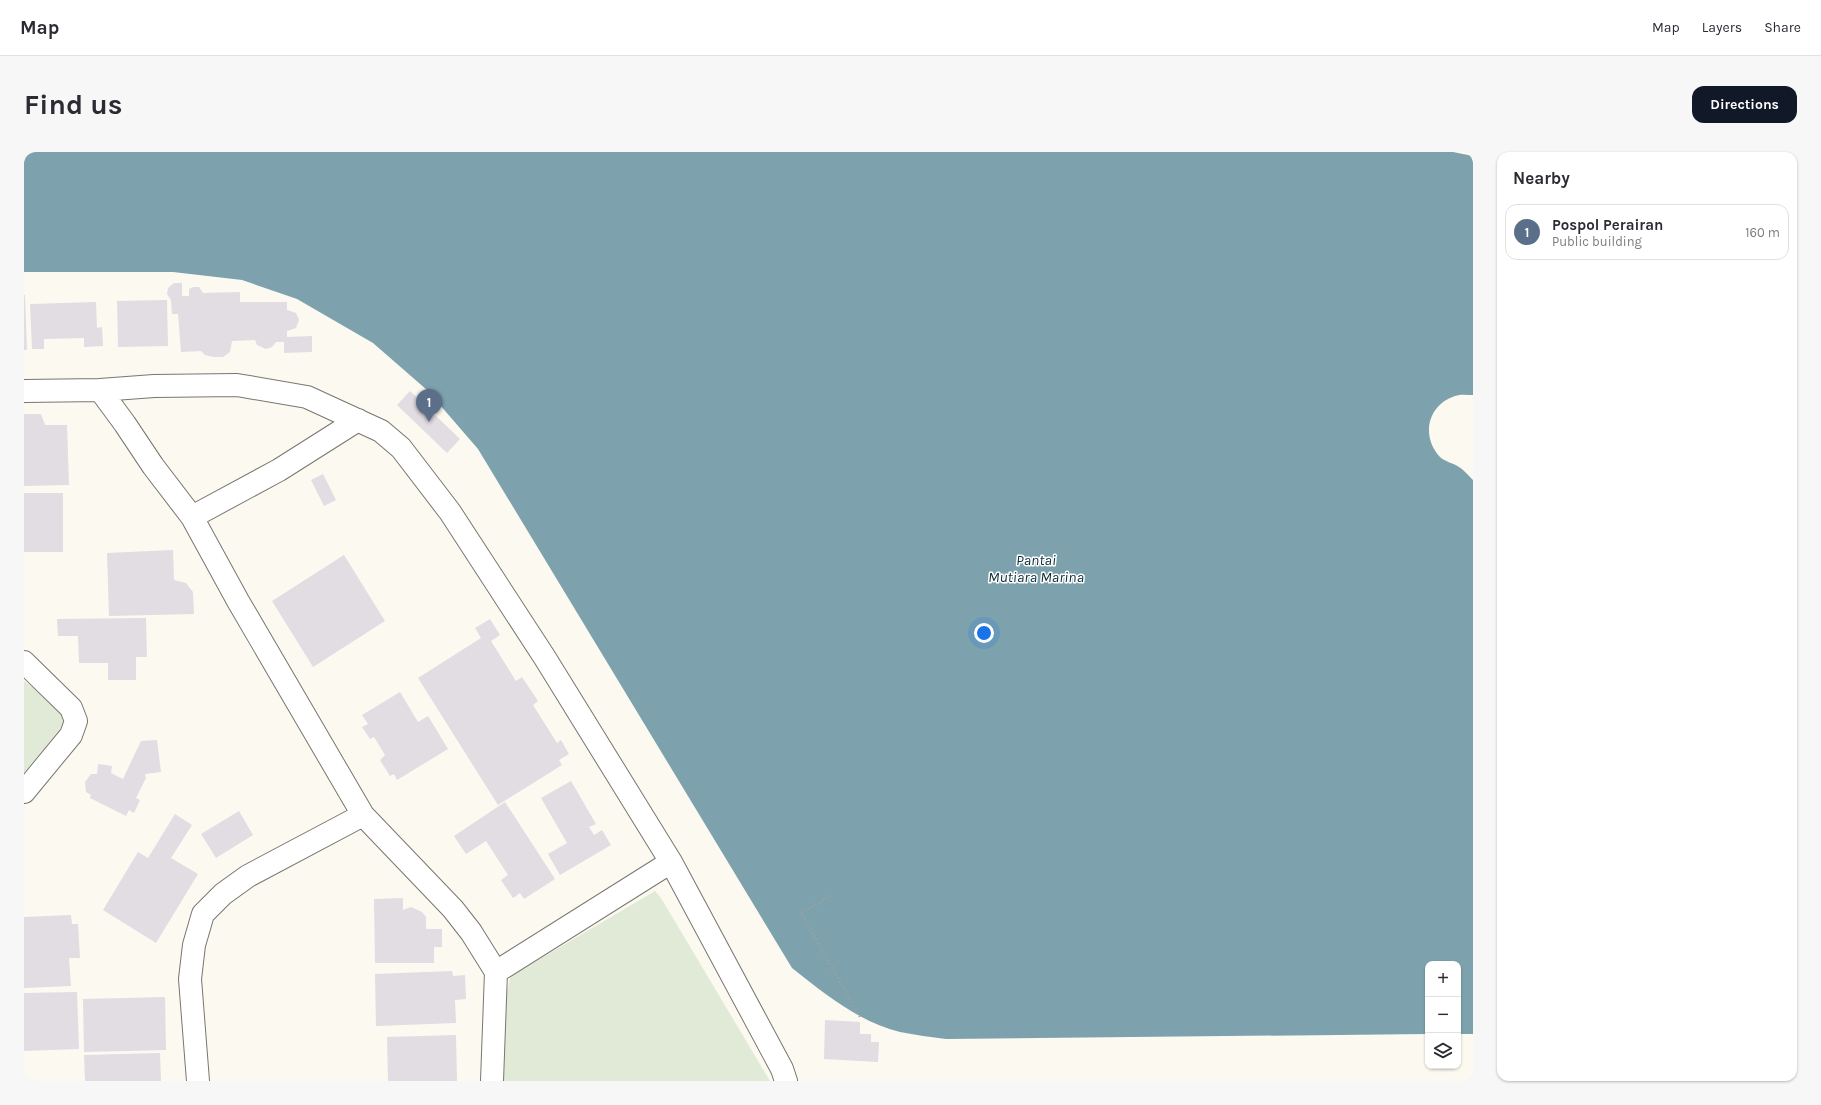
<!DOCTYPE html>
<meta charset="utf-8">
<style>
body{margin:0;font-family:Karla,sans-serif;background:#f7f7f7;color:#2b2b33}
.controls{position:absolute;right:12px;bottom:12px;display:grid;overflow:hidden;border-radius:8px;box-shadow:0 1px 3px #0004}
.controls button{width:36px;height:36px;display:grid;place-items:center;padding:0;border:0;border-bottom:1px solid #e1e1e2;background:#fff;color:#2b2b33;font:20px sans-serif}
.you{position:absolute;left:960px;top:481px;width:14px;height:14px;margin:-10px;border:3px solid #fff;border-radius:50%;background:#1a73e8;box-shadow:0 0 0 6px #1a73e833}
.badge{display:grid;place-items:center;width:26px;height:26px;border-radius:50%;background:#111827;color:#fff;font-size:13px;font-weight:700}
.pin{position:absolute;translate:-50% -33px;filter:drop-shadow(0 1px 2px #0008)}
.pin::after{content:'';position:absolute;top:21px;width:14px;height:12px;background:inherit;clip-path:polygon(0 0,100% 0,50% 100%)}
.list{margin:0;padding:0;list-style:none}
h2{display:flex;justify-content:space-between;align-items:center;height:52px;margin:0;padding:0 16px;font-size:17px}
h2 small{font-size:13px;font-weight:400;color:#7c7c81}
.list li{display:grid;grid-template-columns:26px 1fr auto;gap:12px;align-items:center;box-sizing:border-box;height:56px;margin:0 8px 8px;padding:0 8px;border:1px solid #e1e1e2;border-radius:12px}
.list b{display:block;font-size:15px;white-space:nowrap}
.list p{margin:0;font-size:13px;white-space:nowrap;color:#7c7c81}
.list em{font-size:13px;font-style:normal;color:#7c7c81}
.icon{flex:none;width:22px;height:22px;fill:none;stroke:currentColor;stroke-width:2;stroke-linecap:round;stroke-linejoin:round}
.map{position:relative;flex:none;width:1449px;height:929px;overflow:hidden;border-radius:12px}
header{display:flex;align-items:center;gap:24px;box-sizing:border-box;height:56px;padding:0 20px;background:#fff;border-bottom:1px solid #e1e1e2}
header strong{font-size:19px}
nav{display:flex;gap:22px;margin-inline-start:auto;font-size:14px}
.intro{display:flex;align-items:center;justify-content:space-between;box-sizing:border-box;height:96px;padding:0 24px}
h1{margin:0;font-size:28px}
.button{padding:10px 18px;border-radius:12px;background:#111827;color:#fff;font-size:14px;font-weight:700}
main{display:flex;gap:24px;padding:0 24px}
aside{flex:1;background:#fff;border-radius:12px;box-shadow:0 1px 3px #0004}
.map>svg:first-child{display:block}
.green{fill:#e0ead6}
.water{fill:#7ea2ad}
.building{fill:#e2dce3}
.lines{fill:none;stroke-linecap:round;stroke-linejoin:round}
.minor-casing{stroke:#78766f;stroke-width:24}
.path{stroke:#a3a29c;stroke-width:2.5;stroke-dasharray:1 3;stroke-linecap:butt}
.minor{stroke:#fff;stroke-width:22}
.labels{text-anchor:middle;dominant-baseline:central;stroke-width:3;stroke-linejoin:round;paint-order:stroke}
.water-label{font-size:15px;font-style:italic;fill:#0a2e38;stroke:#fff}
</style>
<header>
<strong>Map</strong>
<nav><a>Map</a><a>Layers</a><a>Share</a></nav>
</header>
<div class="intro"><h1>Find us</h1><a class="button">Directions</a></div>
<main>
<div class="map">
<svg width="1449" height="929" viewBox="0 0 1449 929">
<rect width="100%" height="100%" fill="#fcf9f1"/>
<path class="green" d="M0,529L47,563L0,621Z
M631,739L637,746L746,929H477C476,893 477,858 487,824Z"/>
<path class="water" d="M0,0H1429L1449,4V243C1443,243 1436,242 1431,244C1403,253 1397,285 1416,305C1421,310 1430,311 1435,315C1440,318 1445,324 1449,328V882H1434V812H1404V882L922,887C907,885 891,883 876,880C835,870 801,842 768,816L454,297L403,238L349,191L273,147L218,128L149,120H0Z"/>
<path class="building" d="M150,131H158V144H165V137L169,135H175L179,141L216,140V150H263V158L272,161L275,168L272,176L263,179V185L288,184V200L260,201V190H252L248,195L242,197L233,193L231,188L208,189L206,200L199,205H190L181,203L177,199L157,200L154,162H148L147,148L143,142L144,136Z
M0,143H1L3,198H0Z
M143,148L144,194L94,195L93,149Z
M72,150L73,176L78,175L79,194L60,195V186L20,187V197H8L6,152Z
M386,239L436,287L423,301L373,253Z
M0,262H17L21,273H43L45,333L0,334Z
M299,322L312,348L300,354L287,328Z
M0,341H39V400H0Z
M149,398L150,428L162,431L169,440L170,462L85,464L83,401Z
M320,403L361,469L289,515L248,449Z
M122,466L123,505H112V528H84V511H55L54,484H34L33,467Z
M466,467L476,483L467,489L492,529L498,525L514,549L509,553L533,591L537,588L545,602L535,608L538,613L474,653L394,526L457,486L451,476Z
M376,540L394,570L404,564L424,597L373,628L370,622L366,624L356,608L361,603L350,585L346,587L338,575L344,572L338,563Z
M133,588L137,620L121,622L122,626L112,646L116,648L110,661L105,658L102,664L66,646L67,643L62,640L61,630L67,622H73L74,612L88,614L87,621L99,627L117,589Z
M547,629L572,672L565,675L570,683L578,678L587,693L536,723L524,702L543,691L517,646Z
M481,650L531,727L500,747L496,741L489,746L477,728L484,723L462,689L442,702L430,684Z
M215,659L229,683L192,706L177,682Z
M151,662L168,673L147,706L174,722L132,791L79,758L114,700L124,706Z
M379,746V758L387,755L398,760L402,765V777H418V795H410V811H351L350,747Z
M47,763L48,772H54L56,806H45L47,834L0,836V765Z
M428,819L429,824L441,823L442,847L431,848L432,871L352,874L351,822Z
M53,840L55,897L0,899V841Z
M141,845L142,898L60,900L59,847Z
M801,868L836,870V882H847V890H855L854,910L800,907Z
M432,883L433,929H364L363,885Z
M136,901L137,929H61L60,903Z"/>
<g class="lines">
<defs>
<path id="minor" d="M76,238L130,234L213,233L283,245L357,279L377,296L426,360L521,506L647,710L758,917L762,929
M0,239L76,238L101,272L129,314L168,365L214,449L339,663L429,757L447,780L472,820L468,929
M168,365L255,318L334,268
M0,510L47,556L52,569L47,583L0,640
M472,820L647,710
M174,929L166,827L170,793L179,762L199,742L224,724L339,663"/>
</defs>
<use href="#minor" class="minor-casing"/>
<path class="path" d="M806,744L777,761L836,865"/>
<use href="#minor" class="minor"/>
</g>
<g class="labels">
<g class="water-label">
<text x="1012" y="408">Pantai<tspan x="1012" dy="17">Mutiara Marina</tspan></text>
</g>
</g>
</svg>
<div class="controls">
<button>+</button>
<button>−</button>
<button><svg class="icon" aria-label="layers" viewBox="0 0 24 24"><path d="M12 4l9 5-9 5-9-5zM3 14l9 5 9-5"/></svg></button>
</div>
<div class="you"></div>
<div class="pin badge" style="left:405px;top:270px;background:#5c6f8a">1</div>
</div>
<aside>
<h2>Nearby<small></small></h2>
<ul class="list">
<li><span class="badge" style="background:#5c6f8a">1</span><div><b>Pospol Perairan</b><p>Public building</p></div><em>160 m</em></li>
</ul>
</aside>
</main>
